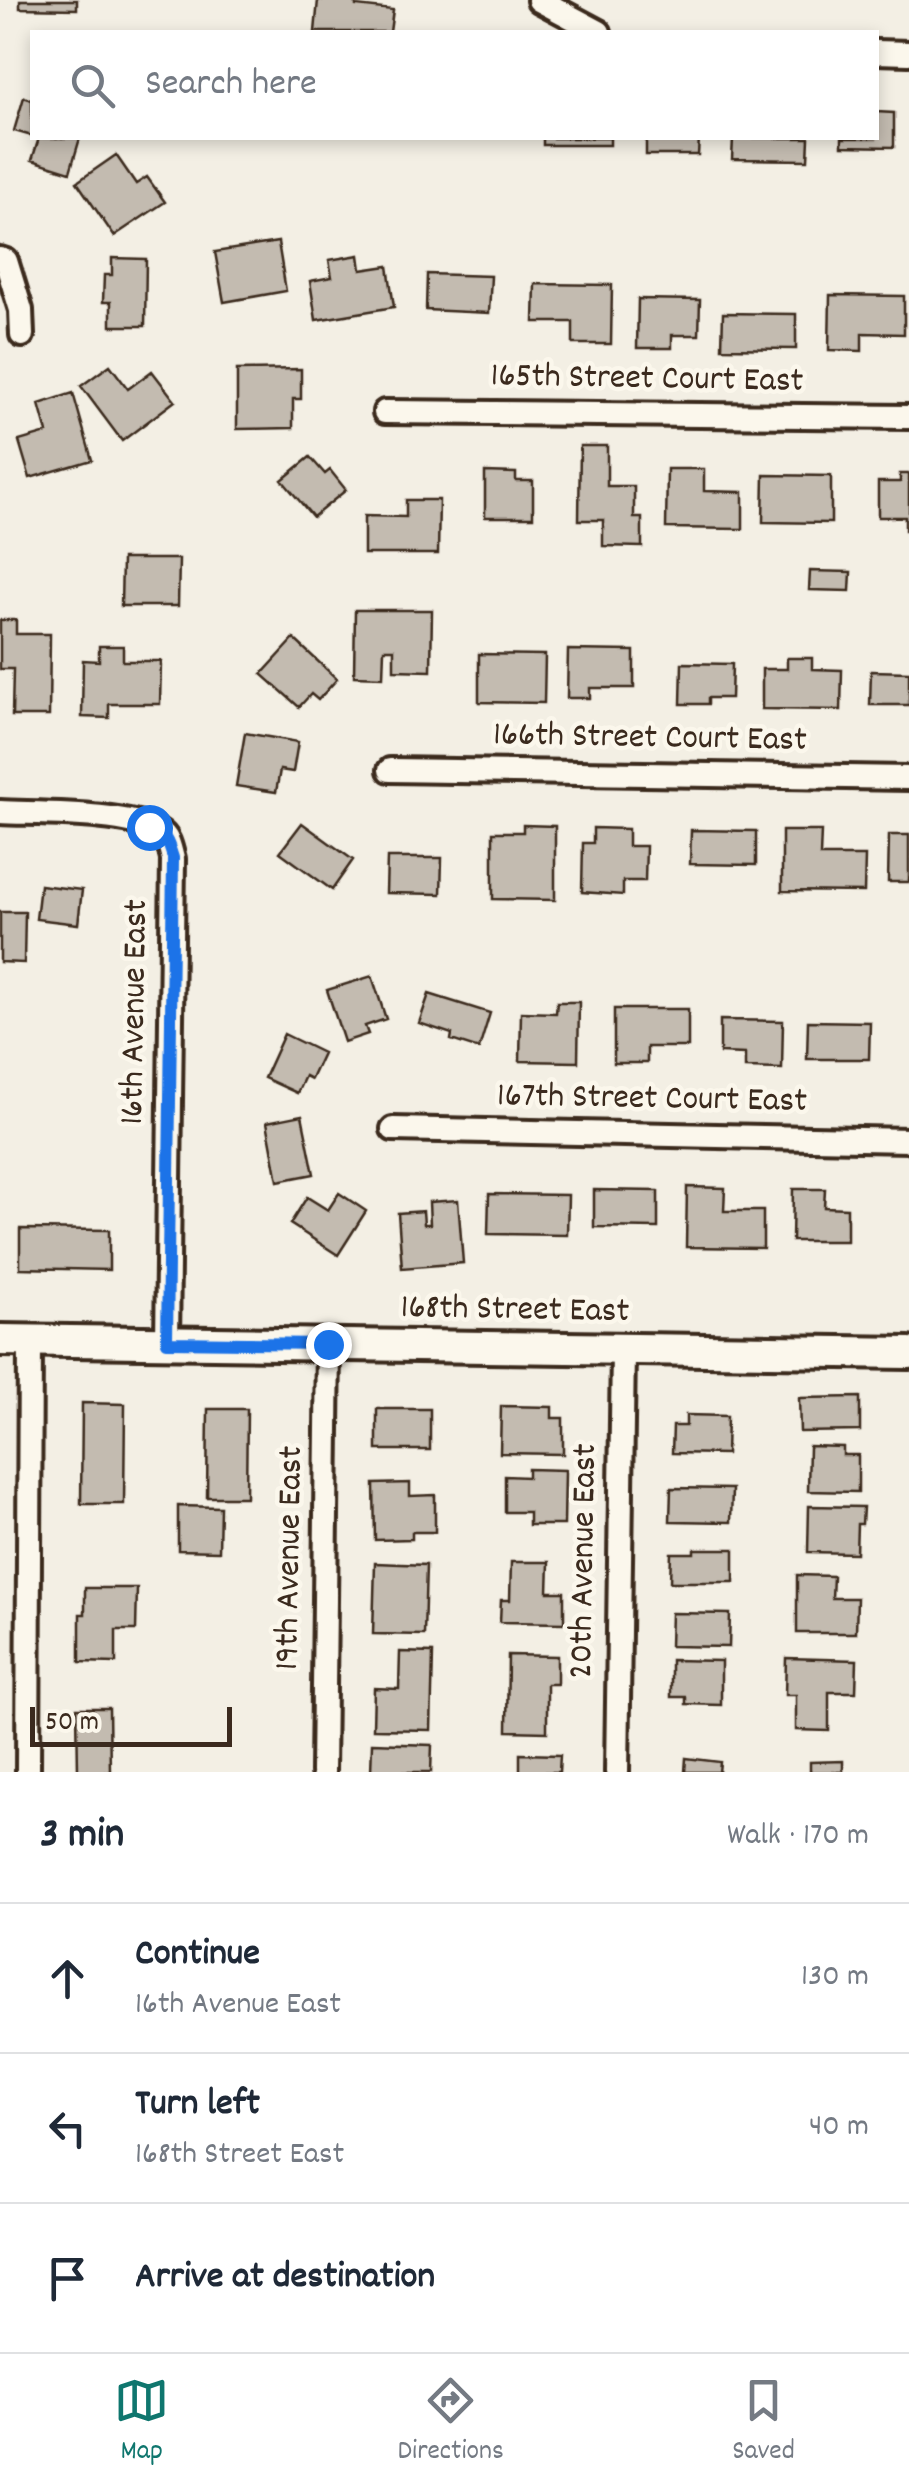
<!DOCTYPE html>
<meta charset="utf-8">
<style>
body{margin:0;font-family:Dekko,sans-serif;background:#f6f6f7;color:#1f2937}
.scale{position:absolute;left:30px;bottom:25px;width:202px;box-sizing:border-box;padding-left:10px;border:5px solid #3b2a1e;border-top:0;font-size:28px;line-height:35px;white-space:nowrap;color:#3b2a1e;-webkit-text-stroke:8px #fbf7ec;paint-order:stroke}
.stop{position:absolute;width:30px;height:30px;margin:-22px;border:8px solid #1a73e8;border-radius:50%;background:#fff}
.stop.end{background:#1a73e8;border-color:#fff;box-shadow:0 2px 10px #0008}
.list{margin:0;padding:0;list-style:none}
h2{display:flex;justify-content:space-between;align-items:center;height:130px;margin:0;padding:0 40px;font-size:42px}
h2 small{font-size:32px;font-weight:400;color:#747a83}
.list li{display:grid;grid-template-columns:65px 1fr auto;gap:30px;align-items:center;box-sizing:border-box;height:150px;padding:0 40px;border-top:2px solid #e0e1e3}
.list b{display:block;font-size:38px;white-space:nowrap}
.list p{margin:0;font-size:32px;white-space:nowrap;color:#747a83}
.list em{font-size:32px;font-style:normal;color:#747a83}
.icon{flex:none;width:55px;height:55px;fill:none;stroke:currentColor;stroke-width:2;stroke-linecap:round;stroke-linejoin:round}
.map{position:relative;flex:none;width:909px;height:1772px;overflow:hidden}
.search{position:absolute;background:#fff;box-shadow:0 5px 15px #0003;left:30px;right:30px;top:30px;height:110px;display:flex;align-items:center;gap:25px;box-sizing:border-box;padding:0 35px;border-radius:0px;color:#747a83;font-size:38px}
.sheet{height:580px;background:#fff}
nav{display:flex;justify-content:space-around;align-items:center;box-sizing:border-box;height:140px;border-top:2px solid #e0e1e3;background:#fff;font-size:28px;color:#747a83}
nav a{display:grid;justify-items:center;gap:5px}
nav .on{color:#0f766e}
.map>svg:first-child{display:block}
.building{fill:#c3bbb0;stroke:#3b2a1e;stroke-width:2.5}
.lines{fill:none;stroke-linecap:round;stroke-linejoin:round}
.street-casing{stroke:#3b2a1e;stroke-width:30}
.secondary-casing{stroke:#3b2a1e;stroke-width:38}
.street{stroke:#fbf7ec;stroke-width:22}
.secondary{stroke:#fbf7ec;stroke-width:30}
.route{stroke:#1a73e8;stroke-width:12}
.labels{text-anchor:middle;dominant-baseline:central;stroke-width:9;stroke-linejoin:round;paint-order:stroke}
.street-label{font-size:35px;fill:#3b2a1e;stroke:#fbf7ec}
</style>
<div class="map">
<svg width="909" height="1772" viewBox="0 0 909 1772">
<rect width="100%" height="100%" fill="#f3efe4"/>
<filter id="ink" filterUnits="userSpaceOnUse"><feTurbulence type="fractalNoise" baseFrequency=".01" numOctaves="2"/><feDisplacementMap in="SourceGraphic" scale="20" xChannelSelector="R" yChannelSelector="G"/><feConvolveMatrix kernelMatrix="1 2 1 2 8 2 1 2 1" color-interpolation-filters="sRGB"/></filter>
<g filter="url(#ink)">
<path class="building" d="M20,0H77V9L20,8Z
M318,0H356V6L393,10L390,32H315Z
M24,97L32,100V136L14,131Z
M876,112L894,113V147L842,146V138H876Z
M36,138H80L70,172L32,160L39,138Z
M543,138H610V145H543Z
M646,138H699L698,155H646Z
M733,138H809L808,160L732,159Z
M116,155L136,184L147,177L165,202L114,236L77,182Z
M278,242L286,291L224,302L215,252Z
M359,255L361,270L388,266L394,307L316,320L310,281L332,277L329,260Z
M112,258L146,259L145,326H111V302H103L104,275H112Z
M427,274L491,276L489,313L426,310Z
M535,284L612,285L611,344H573V322H534Z
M830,295L904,296V334L862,333V351L829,350Z
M638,299L700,300L699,335H672V348H637Z
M723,313L796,314V349L722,348Z
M110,365L128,389L152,371L175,401L122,441L81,386Z
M301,369V399H293V428L237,429V370Z
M73,393L92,460L30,478L19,441L47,433L39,404Z
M580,446H607V486H634V518H642V547L603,546V520H579Z
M310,457L325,474L330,470L346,490L313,517L282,480Z
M667,469H704V491L743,492V529L666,528Z
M485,472L516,473V481H533V517H485Z
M900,474H909V530H905V517H878V482H900Z
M764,475L831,476V523L763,522Z
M406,500H439L438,554H364V516L406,517Z
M122,559H179L178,606H121Z
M810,571L851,572L850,591L809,590Z
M355,610H432L431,671L394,670V649H384L383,677L354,676Z
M0,620H16V634H50L49,716H12L13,669H0Z
M294,639L337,679L318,700L311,694L299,707L262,674Z
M99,646H123V661H161L160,704H109V718L82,717L83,660L99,661Z
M568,650L634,651V688H590V698H567Z
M479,654L545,655L544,703L479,702Z
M787,658H812V669L842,670L841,710L762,709V669H787Z
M682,663L732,664L731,698H708V704H681Z
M871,671L909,672V705H870Z
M245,733L298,742L293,772L280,770L276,792L236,786Z
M302,823L353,860L332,890L280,852Z
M523,825L555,826V900L493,899V832H523Z
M593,828L628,829V846H646L645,881H623V895L582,892L583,843H593Z
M691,830L756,831V865L690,864Z
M782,831H821L820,856H865L864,892L782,891Z
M889,835H909V882H888Z
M387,858H442L441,894L386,893Z
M40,885L82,890L78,924L36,919Z
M0,912H25L24,963L0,962Z
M372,976L386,1019L365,1026L368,1034L344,1042L327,990Z
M429,994L490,1013L479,1049L451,1040L452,1034L419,1023Z
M557,1002H579L578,1062L520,1061L521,1012L556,1013Z
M614,1009H688V1047H647V1063H614Z
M720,1020L783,1021L782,1069L745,1068V1054L720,1053Z
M808,1021L870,1022L869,1059H807Z
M284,1034L323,1053L311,1079L305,1076L297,1093L264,1078Z
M302,1115L314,1174L278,1181L267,1122Z
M687,1187L725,1188L724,1211H763V1248L686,1247Z
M793,1189H825L824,1207L847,1208V1241H792Z
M594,1190L658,1191V1228L594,1227Z
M339,1193L366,1211L338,1255L290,1224L307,1197L328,1210Z
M489,1194L568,1195L567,1235L488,1234Z
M458,1200L463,1263L402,1268L398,1213L423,1211L424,1224H430L429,1202Z
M20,1229L109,1230V1270L20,1268Z
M860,1397V1431L800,1432L799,1398Z
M82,1403L125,1404L124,1504H81Z
M501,1406L552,1407V1418H563V1454L500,1453Z
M208,1409H247L246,1497H207Z
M377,1409H430V1450H377Z
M686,1415L727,1416L726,1454L672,1453L673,1426H686Z
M809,1446L843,1447V1455H858V1492L808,1491Z
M528,1469L565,1470L564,1525H529V1512H505V1476L528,1477Z
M410,1483V1496L435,1495V1532H412V1539L375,1540L374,1484Z
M671,1488L732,1489L731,1522L670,1521Z
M178,1506L220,1507L219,1551L178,1550Z
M809,1506L863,1507L862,1524H857L856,1553L808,1552Z
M694,1549H734V1582H670L671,1553H694Z
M511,1562H549L548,1592H564V1623L500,1622L501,1600H510Z
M375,1563L426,1565L424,1635L373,1634Z
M797,1575L833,1576L832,1598H857L856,1633H797Z
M85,1588H137L136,1630H116V1663L80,1662V1614H85Z
M671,1613L730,1614L729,1647L670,1646Z
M400,1652L433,1653L431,1730L373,1729L374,1688L399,1689Z
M508,1655L557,1656V1684H547V1732L507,1731Z
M786,1658L857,1660L856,1692H829V1731L796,1730V1695H785Z
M671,1660L721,1661V1705L686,1704V1697H671Z
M77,1708H109L110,1772H78Z
M372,1743L432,1745L431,1772H371Z
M520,1754L560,1755L559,1772H520Z
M686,1758L720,1762L719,1772H685Z
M843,1761V1772H810V1762Z"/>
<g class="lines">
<defs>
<path id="street" d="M539,0L599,32
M876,52L909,53
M0,259L6,261L21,310L22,335
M385,412L909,417
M390,770L909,778
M0,812C39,814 127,812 159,831C169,837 170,848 173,859L167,1342
M393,1129L909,1140
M28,1772L30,1341
M323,1772L328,1344
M617,1772L623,1351"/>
<path id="secondary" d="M0,1340L909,1353"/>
</defs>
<use href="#street" class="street-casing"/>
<use href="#secondary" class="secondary-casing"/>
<use href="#street" class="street"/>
<use href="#secondary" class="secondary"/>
</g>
</g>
<g class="lines" filter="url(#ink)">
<path class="route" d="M149,827C166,834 168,841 173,858L167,1342L328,1344"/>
</g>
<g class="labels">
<g class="street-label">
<text transform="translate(647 380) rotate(1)">165th Street Court East</text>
<text transform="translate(650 739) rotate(1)">166th Street Court East</text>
<text transform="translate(136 1012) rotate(-89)">16th Avenue East</text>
<text transform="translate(652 1100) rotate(1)">167th Street Court East</text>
<text transform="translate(515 1311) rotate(1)">168th Street East</text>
<text transform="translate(291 1558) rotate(-89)">19th Avenue East</text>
<text transform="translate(585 1561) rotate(-89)">20th Avenue East</text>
</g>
</g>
</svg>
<div class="scale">50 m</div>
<div class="stop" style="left:149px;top:827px"></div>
<div class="stop end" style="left:328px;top:1344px"></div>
<div class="search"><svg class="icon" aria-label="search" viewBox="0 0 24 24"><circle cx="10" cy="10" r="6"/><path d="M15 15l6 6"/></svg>Search here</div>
</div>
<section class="sheet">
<h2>3 min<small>Walk · 170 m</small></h2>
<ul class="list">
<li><svg class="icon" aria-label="ahead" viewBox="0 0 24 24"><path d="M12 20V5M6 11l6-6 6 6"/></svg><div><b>Continue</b><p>16th Avenue East</p></div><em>130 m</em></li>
<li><svg class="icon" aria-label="left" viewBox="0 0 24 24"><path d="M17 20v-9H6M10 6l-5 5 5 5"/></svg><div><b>Turn left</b><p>168th Street East</p></div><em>40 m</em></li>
<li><svg class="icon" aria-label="arrive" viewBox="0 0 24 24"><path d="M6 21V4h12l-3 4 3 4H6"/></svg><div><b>Arrive at destination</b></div></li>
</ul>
</section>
<nav>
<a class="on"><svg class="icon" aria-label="map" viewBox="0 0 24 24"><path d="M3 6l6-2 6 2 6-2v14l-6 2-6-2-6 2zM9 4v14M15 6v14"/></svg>Map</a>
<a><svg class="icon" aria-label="directions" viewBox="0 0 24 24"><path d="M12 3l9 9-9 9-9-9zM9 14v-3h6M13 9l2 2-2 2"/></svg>Directions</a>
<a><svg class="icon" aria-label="saved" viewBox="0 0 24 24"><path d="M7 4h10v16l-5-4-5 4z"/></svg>Saved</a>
</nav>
